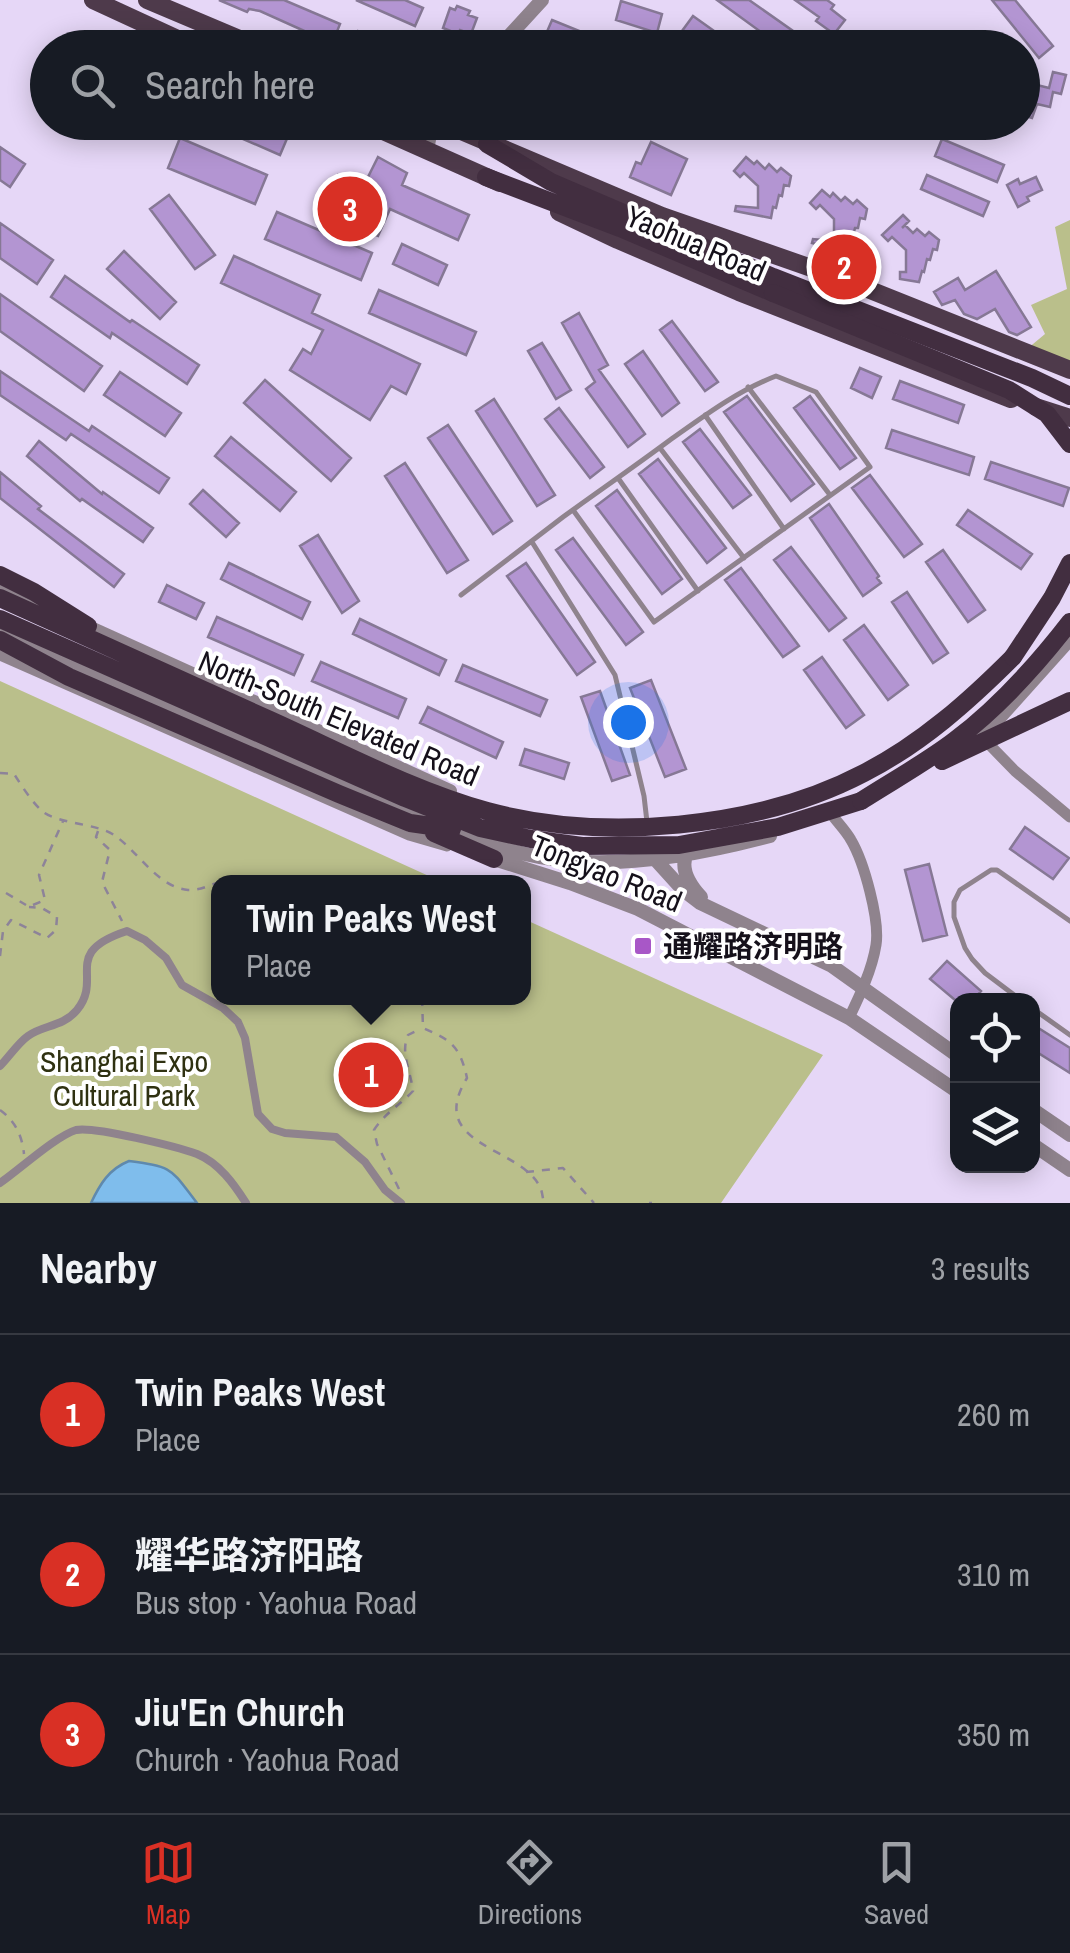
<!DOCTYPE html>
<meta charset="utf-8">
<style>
body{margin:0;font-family:"Archivo Narrow","Noto Sans SC",sans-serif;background:#20242c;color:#f1f3f6}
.controls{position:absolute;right:30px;bottom:30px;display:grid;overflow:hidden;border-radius:20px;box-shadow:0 5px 25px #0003}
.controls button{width:90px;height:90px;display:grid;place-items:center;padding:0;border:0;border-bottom:2px solid #363941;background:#171b24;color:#f1f3f6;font:50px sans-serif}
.you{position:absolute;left:628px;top:722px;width:35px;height:35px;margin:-25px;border:8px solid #fff;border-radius:50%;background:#1a73e8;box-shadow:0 0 0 15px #1a73e833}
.badge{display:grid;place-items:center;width:65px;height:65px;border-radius:50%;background:#d93025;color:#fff;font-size:32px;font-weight:700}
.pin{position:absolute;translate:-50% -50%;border:5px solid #fff;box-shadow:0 2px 10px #0006}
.popup{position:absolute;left:211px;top:875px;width:320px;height:130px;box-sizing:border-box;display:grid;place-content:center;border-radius:20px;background:#171b24;filter:drop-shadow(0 2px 8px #0005);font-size:32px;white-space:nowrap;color:#9ea1a6}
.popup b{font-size:38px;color:#f1f3f6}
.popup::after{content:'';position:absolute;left:50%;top:100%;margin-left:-20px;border:20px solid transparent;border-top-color:#171b24}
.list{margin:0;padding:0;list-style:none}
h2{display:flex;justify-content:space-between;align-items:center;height:130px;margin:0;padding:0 40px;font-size:42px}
h2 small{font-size:32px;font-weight:400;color:#9ea1a6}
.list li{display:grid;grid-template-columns:65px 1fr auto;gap:30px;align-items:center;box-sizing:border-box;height:160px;padding:0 40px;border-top:2px solid #363941}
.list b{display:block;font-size:38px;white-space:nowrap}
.list p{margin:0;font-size:32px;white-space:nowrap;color:#9ea1a6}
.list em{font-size:32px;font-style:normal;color:#9ea1a6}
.icon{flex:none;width:55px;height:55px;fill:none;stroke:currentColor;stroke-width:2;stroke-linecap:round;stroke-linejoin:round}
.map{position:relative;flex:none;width:1070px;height:1203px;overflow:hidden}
.search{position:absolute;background:#171b24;box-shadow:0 5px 25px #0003;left:30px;right:30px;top:30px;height:110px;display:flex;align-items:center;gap:25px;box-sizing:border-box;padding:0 35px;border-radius:55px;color:#9ea1a6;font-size:38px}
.sheet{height:610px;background:#171b24}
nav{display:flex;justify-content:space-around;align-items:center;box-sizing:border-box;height:140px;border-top:2px solid #363941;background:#171b24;font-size:28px;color:#9ea1a6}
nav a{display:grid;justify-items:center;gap:5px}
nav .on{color:#d93025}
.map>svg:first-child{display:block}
.green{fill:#babf8b}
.water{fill:#7fbdec;stroke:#5f89ad;stroke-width:2.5}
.building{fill:#b395d2;stroke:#867895;stroke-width:2.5}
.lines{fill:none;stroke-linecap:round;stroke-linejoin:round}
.path{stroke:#8d8399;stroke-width:2.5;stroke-dasharray:8 8;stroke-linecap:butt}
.service{stroke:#8f838d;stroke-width:5}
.pedestrian{stroke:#8f838d;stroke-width:8}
.minor{stroke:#8f838d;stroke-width:11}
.tertiary{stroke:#8f838d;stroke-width:14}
.primary{stroke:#4e3a4b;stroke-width:18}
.trunk{stroke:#422e40;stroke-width:18}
.trunk-bridge{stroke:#422e40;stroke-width:18}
.poi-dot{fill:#a857c7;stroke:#fff;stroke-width:4}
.labels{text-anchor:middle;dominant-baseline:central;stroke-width:8;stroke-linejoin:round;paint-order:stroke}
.street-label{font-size:30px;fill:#15101a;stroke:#fff}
.poi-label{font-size:30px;font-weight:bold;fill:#15101a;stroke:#fff;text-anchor:start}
.park-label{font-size:30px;fill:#2f3111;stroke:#fff}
</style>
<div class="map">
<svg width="1070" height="1203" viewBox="0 0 1070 1203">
<rect width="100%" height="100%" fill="#e6d7f7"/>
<path class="green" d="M1070,220V366L1027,349L1045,334L1031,305L1067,289L1055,227Z
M0,681L442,882H218V998H524V919L823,1055L721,1203H0Z"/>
<path class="water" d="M129,1161C174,1167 170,1168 197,1203H91C100,1184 109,1169 129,1161Z"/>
<path class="building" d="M219,0H284L340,24L336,34L353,42L358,31L370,36L369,40L385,48H342L260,11L249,9L247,12Z
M356,0H405L423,8L415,26Z
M717,0H749L803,38L800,41L809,48H783Z
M795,0H827L834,5L831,9L845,20L834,34L816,21L819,17Z
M992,0H1015L1053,46L1039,58Z
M621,1L662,14L657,33L616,20Z
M457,6L470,11L468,15L477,18L471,34L460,30L458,34L443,28L450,8L455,10Z
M693,16L738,48H706L682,31Z
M552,20L619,47V48H540Z
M1053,72L1066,75L1061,94L1053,92L1050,107L1037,104L1032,118L1022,115V95L1034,99L1037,85L1049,88Z
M204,122H276L291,129L280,155Z
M180,138L267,175L255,204L168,168Z
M942,139L1004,165L997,182L935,156Z
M651,142L687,159L671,195L630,177L636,162L641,164Z
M0,147L25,164L10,187L0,180Z
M378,157L407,173L402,185L469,215L458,240L390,209L378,236L323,214L338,175L363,187Z
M746,157L754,164L757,161L765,169L769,164L777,172L781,168L791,176L789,186L784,185L782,196L779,195L776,208L773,207L771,218L735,211L736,206L758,208V186L744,173L740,177L734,171Z
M927,175L989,202L983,216L921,189Z
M1036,177L1042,190L1027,197L1029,201L1018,207L1007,185L1018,179L1020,184Z
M822,190L830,197L833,193L841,201L845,197L853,204L857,200L867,209L865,219L860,218L858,228H855L852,240H849L847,251L812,243L813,239L834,241V219L820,205L816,209L810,203Z
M169,195L215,255L195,269L150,209Z
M277,212L372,253L361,280L265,239Z
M903,215L909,221L902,228L905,225L913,233L917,229L925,236L929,232L939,240L937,250L933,249L930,260L927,259L924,272L922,271L919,282L900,279V272H906V250L892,237L888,241L882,235Z
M0,223L53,260L37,284L0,258Z
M402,244L447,265L438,285L393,264Z
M124,251L176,302L160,319L107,269Z
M234,256L320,295L312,313L420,364L406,394L391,386L370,420L290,370L303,349L311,354L323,330L221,283Z
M996,271L1031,327L1017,335L1009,332L995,309L977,319L964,314L955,300L942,305L934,292L958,278L965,290Z
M65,276L130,322L132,320L199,365L187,384L112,333L110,338L51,297Z
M379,290L476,332L466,355L369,313Z
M0,294L102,366L84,391L0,331Z
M579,313L608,365L599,370L645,434L628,447L586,389L595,382L562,323Z
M672,321L718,382L705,391L660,330Z
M542,343L571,390L556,399L528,351Z
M643,351L679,403L662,416L625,364Z
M860,368L881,377L872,398L851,388Z
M0,371L89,431L92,426L169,478L159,493L71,434L66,440L0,395Z
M120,372L181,413L165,436L104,395Z
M265,380L351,458L331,481L244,403Z
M900,381L964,405L958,423L893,399Z
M747,396L814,484L791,501L724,412Z
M810,396L856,458L840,469L794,408Z
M494,399L555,495L537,506L476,411Z
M559,408L604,467L590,478L545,419Z
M448,425L512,521L493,534L428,438Z
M700,429L751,495L733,508L683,442Z
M892,430L974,457L969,475L886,448Z
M231,437L296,492L280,511L215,456Z
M39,441L102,494L103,492L153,528L143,542L82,499L80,501L27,456Z
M658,459L726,548L707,563L639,474Z
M991,462L1069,488L1063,506L985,479Z
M405,463L468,560L447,573L385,476Z
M0,472L41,506L38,509L124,574L114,587L0,498Z
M870,475L922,544L904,557L852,488Z
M203,490L239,523L226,537L190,504Z
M617,490L682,579L662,594L596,506Z
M829,504L879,576L877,578L881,583L863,596L810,518Z
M968,510L1032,554L1021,569L957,525Z
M318,535L359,601L342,613L300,546Z
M573,538L643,632L626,645L556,550Z
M791,547L846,618L829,631L774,560Z
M943,550L985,610L968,622L926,562Z
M229,563L310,602L302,619L221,579Z
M526,563L595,662L577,675L507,576Z
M741,568L799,646L783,657L725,580Z
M167,585L204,603L196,619L159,602Z
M907,592L948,653L933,663L892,602Z
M217,617L303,655L294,675L208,637Z
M360,619L446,660L439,675L353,634Z
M864,625L908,685L888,700L844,640Z
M822,657L864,715L846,728L804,670Z
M321,662L406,699L398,718L312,681Z
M463,665L547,700L540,716L456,681Z
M651,680L686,769L665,777L630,688Z
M600,691L630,775L612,781L581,697Z
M428,707L503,742L496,758L420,723Z
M525,749L569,763L564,779L520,765Z
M1025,827L1069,858L1053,879L1010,849Z
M929,864L947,935L923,941L905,870Z
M947,961L981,991L973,1000H955L930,979Z
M1032,1024L1070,1048V1073L1032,1049Z"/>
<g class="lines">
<path class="path" d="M0,773L14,774C22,786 31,801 42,811C57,824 96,823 114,835C138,851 157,887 188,890C207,891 220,876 240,882
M98,831L96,837L110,850L102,882L122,921
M6,893L26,905
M33,905L45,900L39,875L63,821
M0,956L3,931L11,920L47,938L56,930L57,917L42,908L29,907
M422,998L423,1028C451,1040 460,1046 467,1078C425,1146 520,1146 540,1187C542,1190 543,1200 544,1203
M0,1110C15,1121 22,1135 24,1154
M526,1172L563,1168L594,1203
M399,1189L377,1144L374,1130C384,1114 400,1105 413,1091C411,1072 400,1053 408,1035L420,1029
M649,1203H652"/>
<path class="service" d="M748,387L830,495
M705,415L784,529
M660,448L744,558
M618,478L698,591
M532,542L615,675L644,796L647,822
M461,595L563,517C599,491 635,466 670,440C704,416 737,391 776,376L816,392L870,467L654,622L573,510
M1022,1001L985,973L972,959L965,948L954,917V902L960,890L991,870H997L1070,921
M1032,1008L1070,1035"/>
<path class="pedestrian" d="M0,1066C9,1057 18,1043 28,1036C43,1025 63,1027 77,1010C104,977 60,953 127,931L145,940L166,958L182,985L223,1008L238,1022L245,1038L258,1114L272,1129L285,1133L336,1137L365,1162L385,1190L401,1203
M0,1183C19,1170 56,1136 76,1130C94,1126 178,1147 197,1154C219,1163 234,1184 246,1203"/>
<path class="minor" d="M0,655L409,835L447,846
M981,736L1015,771L1070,817
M832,815C838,823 846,831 851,840C864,862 880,920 876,945C872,970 860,995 849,1018"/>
<path class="tertiary" d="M498,48L542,0
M427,151L432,122
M0,586L45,606
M82,624L450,791
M0,630C129,688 257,749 388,803C446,827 505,856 568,861C634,867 706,853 770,836
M965,743L1000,717L1070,639
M687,853C679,869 690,885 701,897
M654,858L683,890L700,903L832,966L958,1056
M494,859L570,883L638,909L849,1018L958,1092
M1032,1109L1070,1135
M1032,1144L1070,1170"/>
<path class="primary" d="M93,0L197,48
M147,0L261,48
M363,122L500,183
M440,122L662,216L840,278L1070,370
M559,212L618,240L739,292L1011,399
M1036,407L1070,418"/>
<path class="trunk" d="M487,144L551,182L773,277L1032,378L1070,396
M486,177L620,228L773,293
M0,575L34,592L88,626
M0,598C90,638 180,679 270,720C341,752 412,790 487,811C603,842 757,829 864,773C921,744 969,701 1013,657
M0,619L405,798L480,828L531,839L582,846L679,845L778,827L861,801
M0,640L69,677L339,794L410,823L452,829
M434,833L494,859"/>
<path class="trunk-bridge" d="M773,293L1009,390L1047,414L1070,444
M1013,657L1052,598L1070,563
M942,761L1070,701
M861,801C892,781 925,763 954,741C998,708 1036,666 1070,622"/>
</g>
<rect class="poi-dot" x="633" y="936" width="20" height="20" rx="5"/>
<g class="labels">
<g class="street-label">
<text transform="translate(696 243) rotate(23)">Yaohua Road</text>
<text transform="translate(339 718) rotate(23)">North-South Elevated Road</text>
<text transform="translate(607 873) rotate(22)">Tongyao Road</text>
</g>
<g class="poi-label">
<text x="663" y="946">通耀路济明路</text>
</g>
<g class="park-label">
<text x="124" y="1061">Shanghai Expo<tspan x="124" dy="34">Cultural Park</tspan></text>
</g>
</g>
</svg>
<div class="controls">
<button><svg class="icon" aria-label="locate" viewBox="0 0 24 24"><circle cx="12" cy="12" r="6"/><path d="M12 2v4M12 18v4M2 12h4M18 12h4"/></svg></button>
<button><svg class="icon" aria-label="layers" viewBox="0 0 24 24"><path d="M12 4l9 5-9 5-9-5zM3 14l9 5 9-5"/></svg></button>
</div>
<div class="you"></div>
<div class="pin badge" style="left:371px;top:1075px">1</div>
<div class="popup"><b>Twin Peaks West</b>Place</div>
<div class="pin badge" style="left:844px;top:267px">2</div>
<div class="pin badge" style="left:350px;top:209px">3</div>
<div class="search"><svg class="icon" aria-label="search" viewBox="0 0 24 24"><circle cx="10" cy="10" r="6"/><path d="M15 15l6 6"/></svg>Search here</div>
</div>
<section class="sheet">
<h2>Nearby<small>3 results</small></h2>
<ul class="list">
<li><span class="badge">1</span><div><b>Twin Peaks West</b><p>Place</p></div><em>260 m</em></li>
<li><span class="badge">2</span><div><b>耀华路济阳路</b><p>Bus stop · Yaohua Road</p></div><em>310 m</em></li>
<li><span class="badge">3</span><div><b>Jiu'En Church</b><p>Church · Yaohua Road</p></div><em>350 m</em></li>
</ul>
</section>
<nav>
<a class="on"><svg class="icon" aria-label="map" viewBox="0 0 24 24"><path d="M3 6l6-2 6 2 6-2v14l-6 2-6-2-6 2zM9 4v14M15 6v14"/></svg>Map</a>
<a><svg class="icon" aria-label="directions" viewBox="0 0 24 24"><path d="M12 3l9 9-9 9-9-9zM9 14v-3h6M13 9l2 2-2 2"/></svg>Directions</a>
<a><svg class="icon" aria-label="saved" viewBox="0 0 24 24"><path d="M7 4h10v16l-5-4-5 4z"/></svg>Saved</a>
</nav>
